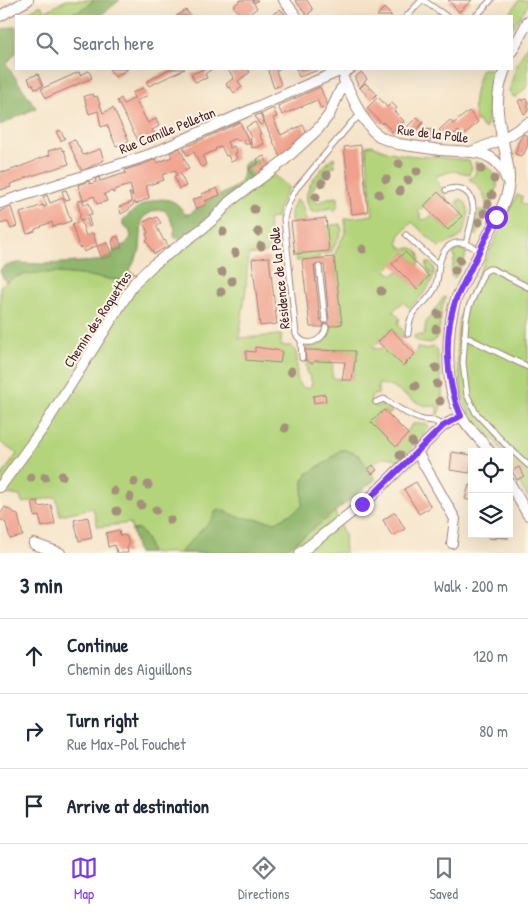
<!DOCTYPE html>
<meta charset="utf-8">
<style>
body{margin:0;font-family:"Patrick Hand",sans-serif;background:#f2f2f3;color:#1f2937}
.controls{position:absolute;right:15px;bottom:15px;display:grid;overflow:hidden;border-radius:0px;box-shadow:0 5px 20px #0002}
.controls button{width:45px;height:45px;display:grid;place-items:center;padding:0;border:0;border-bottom:1px solid #e0e1e3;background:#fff;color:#1f2937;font:25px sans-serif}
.stop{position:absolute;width:15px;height:15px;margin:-11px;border:4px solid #7c3aed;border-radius:50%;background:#fff}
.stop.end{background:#7c3aed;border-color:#fff;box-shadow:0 1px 5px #0008}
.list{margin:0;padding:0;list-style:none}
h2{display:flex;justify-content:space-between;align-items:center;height:65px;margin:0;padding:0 20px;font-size:21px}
h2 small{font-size:16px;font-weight:400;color:#747a83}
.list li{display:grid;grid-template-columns:32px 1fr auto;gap:15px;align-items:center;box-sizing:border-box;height:75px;padding:0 20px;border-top:1px solid #e0e1e3}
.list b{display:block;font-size:19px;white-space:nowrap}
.list p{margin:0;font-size:16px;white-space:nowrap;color:#747a83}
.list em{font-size:16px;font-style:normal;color:#747a83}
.icon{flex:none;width:28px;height:28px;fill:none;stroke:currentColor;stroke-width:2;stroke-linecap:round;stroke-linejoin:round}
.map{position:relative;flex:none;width:528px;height:553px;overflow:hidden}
.search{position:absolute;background:#fff;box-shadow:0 5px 20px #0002;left:15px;right:15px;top:15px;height:55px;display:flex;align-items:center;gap:12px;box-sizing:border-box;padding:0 18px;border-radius:0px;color:#747a83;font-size:19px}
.sheet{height:290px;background:#fff}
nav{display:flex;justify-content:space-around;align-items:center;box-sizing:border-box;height:70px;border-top:1px solid #e0e1e3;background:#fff;font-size:14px;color:#747a83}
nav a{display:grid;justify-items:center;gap:2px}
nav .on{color:#7c3aed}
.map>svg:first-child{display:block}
.green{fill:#b4d47c;stroke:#7f7a54}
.forest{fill:#8fb66c;stroke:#6c6a4c}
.building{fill:#f0a18d;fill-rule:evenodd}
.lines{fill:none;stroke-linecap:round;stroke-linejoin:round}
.lane-casing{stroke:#a0827a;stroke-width:7}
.street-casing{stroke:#a0827a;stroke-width:12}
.lane{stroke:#fff;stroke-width:5}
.street{stroke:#fff;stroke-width:10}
.tree{fill:#a5907d}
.route{stroke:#7c3aed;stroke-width:6}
.labels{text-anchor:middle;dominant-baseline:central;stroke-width:4;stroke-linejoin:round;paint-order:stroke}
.street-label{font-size:14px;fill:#4a1f2b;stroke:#fcf5e5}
</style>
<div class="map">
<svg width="528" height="553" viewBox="0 0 528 553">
<rect width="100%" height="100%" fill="#fcf5e5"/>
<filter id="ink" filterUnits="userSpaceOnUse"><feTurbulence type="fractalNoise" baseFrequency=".02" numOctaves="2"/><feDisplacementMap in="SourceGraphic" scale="10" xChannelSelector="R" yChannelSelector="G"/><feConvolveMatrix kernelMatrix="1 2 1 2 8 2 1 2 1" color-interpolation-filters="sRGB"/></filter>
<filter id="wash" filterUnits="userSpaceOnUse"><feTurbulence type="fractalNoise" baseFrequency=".0096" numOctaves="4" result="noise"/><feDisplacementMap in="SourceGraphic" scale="20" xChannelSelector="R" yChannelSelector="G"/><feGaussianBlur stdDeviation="1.12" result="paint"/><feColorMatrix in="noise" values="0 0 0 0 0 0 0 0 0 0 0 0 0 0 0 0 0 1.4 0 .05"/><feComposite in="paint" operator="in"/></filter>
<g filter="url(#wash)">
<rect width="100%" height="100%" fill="#f5e4c9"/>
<path class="green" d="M66,0H95L79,11L65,16H20L41,5L45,12Z
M519,0H528V5L512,28V16H508Z
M528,43V86L515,98L509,92L515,69Z
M482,69H494L488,95V122L485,129C482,126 479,123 477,120C469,108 477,81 482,69Z
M372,145C393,156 415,156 438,157C448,158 459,160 469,161L472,168L469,174L454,171L436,176V178L437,180L448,200L447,201L438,193L418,212L420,214V218C425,222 428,218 432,215L448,230L462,216V211L457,204V201L461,199C473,204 467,227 461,236C458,240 444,244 439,247L412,222L399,236L398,243L402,248C405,249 408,248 411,248C420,249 422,258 418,265L405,252L386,271L393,275L399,271L417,288L429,276L430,272L426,267L427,263H430L434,267C436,284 420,298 409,308L403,302L393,311L400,318L398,324C401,329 406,332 402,339L391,329L372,348L380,349L384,347L403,366L416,352L417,348L425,349L434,347L437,349C438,354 438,360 439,365C441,382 446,400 437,416V406C412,409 400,384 378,384V394L371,396C370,401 372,404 377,407L386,404L391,409L392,411L389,415L384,410L371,422L396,446L408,434L406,432L413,424H427L429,426L428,429L399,461C384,453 379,459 368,469L359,455L340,450L327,462L317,467L344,535L345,553H138L130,523L98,527L93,508L60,515L56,497L22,503L20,496L0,493V478L17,454L0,442V286C4,284 9,279 13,277C38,267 96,277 123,281L127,284L135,282L202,235L223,216L236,202L255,187L257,189L259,188L257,185L272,174L289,187L280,204L277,218L268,219L271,252L248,255L246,288L239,338L281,335V346H291C292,347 296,351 296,353C300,365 290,389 309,388L312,384L310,376L307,374L306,361H330V363H333L332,378L352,380L355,361V351L306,350V346C319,346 332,340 331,325L342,324L334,255L346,231L345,221V219L373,215L366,149V146Z
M334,157L335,166C329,168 313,185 312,192C311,194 312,198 313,200L317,203L328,198L338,197V205L334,212L331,208C325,208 319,213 312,212C297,191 317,175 330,160Z
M475,162C504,171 500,186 489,209C485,218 481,226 477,235L473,233L477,223L478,211L487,210C486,196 480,186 469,179L475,175L476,168Z
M517,195L522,196V197L521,203L528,206V498L509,465V452H502L498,445L470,415L463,399L458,366L457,340L459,321L464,305L483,264Z
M296,200H298L303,207L306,221L291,222V211Z
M340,224L342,230L331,253L318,255L319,258L296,261L295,254L329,250L326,226Z
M456,249H461L465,251L466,253L465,258L455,278L451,276L452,268L455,257L453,255Z
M444,297L446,298C440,310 441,322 438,335C435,346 421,345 414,338L415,335H424L426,322Z"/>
<path class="forest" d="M95,0H120L100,16H65L79,11Z
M11,27H16V53L6,64L36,108L0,125V30Z
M257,159L258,164L250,168L254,178L206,220L179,239L175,238L174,235L175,228L165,210C156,209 148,213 142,219L140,250L130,270L123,281C92,277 32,264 6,282L0,272L1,269L5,266L17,263L43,264L63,263L97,261L112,256L114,250C122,247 128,244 131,236L129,230L123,226V220C135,207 160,191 177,204C180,206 182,210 184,214H190L196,209L206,204L205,201C216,197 239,189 242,177C243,173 243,169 243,165L249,161Z
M340,450C360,449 365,466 376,479L321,523L281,553H179L212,519L216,511L219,509L239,517L276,522L296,511L302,506L303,481L307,474L327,462Z
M139,529L147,540L151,553H138L132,530Z"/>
<g id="blocks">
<path class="building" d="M241,0H258L255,3L253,0L252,1L257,8L247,16H242L233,6Z
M295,0H307L313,10L309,13V14L307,16Z
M448,0H472L459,12Z
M384,8L392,16H377Z
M280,9L287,16H275L273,14Z
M186,10L191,16H176Z
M109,69H128L115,77Z
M169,69H185L149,86L146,82Z
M202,69H212L205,74L207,78L195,82L191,74L202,70Z
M227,69H247L250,72L238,81L242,87L234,93L230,87L228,88L226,84L234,78Z
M268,69H280L276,71L281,85L274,88L268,71H269Z
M296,69H321L299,77Z
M89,71L92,78L46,98L41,89L79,72L80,75Z
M361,72L367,79L359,88L355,78Z
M38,74L43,86L35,89L33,84L31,85L28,78Z
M365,83L377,94L371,100L360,88Z
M320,87L328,106L321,109L317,100L282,115L278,106Z
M143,88L148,95L136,101L148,123L156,119L159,126L152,130L156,136L140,144L117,101L121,98L124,104L134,98L132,93Z
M93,94L94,97L97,96L103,113L113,108L129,141L116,146L107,125L101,127L98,111L89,114L84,96Z
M378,97L387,107L392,103L397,108L394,111L404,121L393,132L383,122L382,124L367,108Z
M521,99L522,101L526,99L528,101V111L524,114L518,101Z
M273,108L277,117L273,118L281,135L303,125L306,132L280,157L261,114Z
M469,111L478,122L463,136L458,131L448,140L439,130L450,120L453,124Z
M260,114L264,123L261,125L259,124L255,116Z
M417,117L423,123L411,135L405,129Z
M240,122L250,144H245L243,139L238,141L236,138L227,142L230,148L234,146L237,153H235L237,159L231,162L228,155L226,156L221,146L215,149L216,150L203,156L206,165L202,167L200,166L194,152L187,155L183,148Z
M255,122L261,134H259L264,144L256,148V147L252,148L250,143L251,142L250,139L251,138L246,127Z
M423,129L435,130L434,140L422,139Z
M60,130L65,138L61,141L56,132Z
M523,134L528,136V145L524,154H522L521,156L515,154L516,151L518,143Z
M75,140L83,155L100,149L104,160L82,171L68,142Z
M361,145L368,212L352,214L344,147Z
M61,147L63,151L64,150L69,164L25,178V179L10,184L11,187L0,190V172L4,171L5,173L6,172L35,161V160L50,155L48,151Z
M180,148L189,169L180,173L186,186L179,189L174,176L177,175L175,170L162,175L164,180L146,186L149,198L136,204L135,202H134V204L128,210L121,214L119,207L132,202L129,193H131L132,196L133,195L130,185L114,190V193H113L112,191L104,194L107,201L97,204L94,196L83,200L78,185L89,181L90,184L96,182L95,179L99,177L100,181L126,173L125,170L147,163L156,159L157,163L172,157L170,152Z
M264,156L269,166L261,169L262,172L254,178L249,168L258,164L257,159Z
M217,188L220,195L205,201L207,204L196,209L192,200L203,196L202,194Z
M66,190L70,199L65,200L62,191Z
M438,192L462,216L448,230L424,206Z
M47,195L50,203L63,198L71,221L53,227L52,222L41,226L42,227L35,229V231L27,234L20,213L43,205L44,207L47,206L43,197Z
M83,200L84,205L89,203L92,212H91L92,214L88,215L91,226L89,227L87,219L81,221L79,215H81L77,201Z
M11,207L17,226L11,229L8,222L0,224V211Z
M157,217L161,223L156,226L164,241L165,240L168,246L154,254L146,241L148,239L146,234L148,233L144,222L152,218L153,219Z
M326,218L329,251L295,254L291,222Z
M81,221L86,236L93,233L97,246L90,248L91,249L84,252L82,247L79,248L72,224Z
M118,236L122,247L114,250L112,241L114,240L113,238Z
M107,243L112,256L102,259L97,246Z
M405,252L429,276L417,289L392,264Z
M269,257L277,324L260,326L252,259Z
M334,257L342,324L326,327H310L302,260ZM314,265H324L329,319L320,320Z
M130,270L136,274L130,282L125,278Z
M391,329L415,354L403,366L378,342Z
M255,347L282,351L280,363L246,360V351L255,352Z
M305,350L355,351V361L352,380H342L345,362L315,361L313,363H310L308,361H306Z
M325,394L326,401L314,403L313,396Z
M384,410L408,434L396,447L371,422Z
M452,452L472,455L470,473L450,470Z
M373,465L377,470L372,474L368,469Z
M519,467L524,476L517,480L512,471Z
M416,482L431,507L419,514L404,489Z
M469,485L472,486V501L465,499Z
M38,501L39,507L51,505L55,524L42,527L39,516L35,517L32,502Z
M5,507L18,515L23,536L10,539L6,523L0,519V515Z
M395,512L405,529L392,536L383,520Z
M88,517L92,538L79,541L74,520Z
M119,530L120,536L124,535L127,537L129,545L127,548L128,553H117L115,545L108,547L106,533Z
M488,534H508V538L496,537V539L488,538Z"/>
</g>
</g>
<g filter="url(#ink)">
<use href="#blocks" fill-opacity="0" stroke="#a0827a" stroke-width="1"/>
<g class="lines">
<defs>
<path id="lane" d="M423,0L446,16
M407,16L422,0
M476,16L491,0
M342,77L354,69
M446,190C452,188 459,187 465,191C481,202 469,229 466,244
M406,235L439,265
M319,267L325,320
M528,287L492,269H489L484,272L469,307L466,320L463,363L467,395L476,413L505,444L528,465
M326,327C324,342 304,349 296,334L284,219C286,208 290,199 296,189L352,122L361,115
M408,334C409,306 425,308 435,288C438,281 438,273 439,265C442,251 450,239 466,244C471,245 475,249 480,251
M464,336L528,367
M301,340L302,358
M376,402L384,399C395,406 407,415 420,419C431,423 431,417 442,426"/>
<path id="street" d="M284,0L296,16
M0,16L28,0
M512,51L528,21
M344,80L361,115L373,131L382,138L398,144L440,150L471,152L503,139L528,123
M472,152C491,154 500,162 507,180
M0,203L149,155L309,84L340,71
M417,452L455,519L452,543
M490,452C481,440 469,429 461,416C444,389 446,328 456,299C467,276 479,254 490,231C498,215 510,196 509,177C509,169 507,160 505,151C498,120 493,100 505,69
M509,482L528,515
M0,487L43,428L135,282L153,265L203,228L216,217L229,202L281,163L318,129L329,115L341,89L347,85
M34,544L60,553
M300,553L371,497L443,426L461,416"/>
</defs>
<use href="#lane" class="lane-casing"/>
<use href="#street" class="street-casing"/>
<use href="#lane" class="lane"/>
<use href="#street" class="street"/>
</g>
<g class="tree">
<circle cx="399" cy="164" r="4.5"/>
<circle cx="481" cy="169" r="4.5"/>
<circle cx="417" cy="171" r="4.5"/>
<circle cx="327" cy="175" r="4.5"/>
<circle cx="386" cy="179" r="4.5"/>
<circle cx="494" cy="179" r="4.5"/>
<circle cx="408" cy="180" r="4.5"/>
<circle cx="322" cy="183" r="4.5"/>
<circle cx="400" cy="191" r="4.5"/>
<circle cx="379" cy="194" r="4.5"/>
<circle cx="492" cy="195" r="4.5"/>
<circle cx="316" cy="197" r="4.5"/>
<circle cx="488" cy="204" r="4.5"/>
<circle cx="254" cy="209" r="4.5"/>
<circle cx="484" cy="213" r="4.5"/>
<circle cx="479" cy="222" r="4.5"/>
<circle cx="223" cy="232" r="4.5"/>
<circle cx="258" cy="232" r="4.5"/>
<circle cx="261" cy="246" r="4.5"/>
<circle cx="363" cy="249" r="4.5"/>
<circle cx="235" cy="253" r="4.5"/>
<circle cx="460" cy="260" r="4.5"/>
<circle cx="455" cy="270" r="4.5"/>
<circle cx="222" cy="272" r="4.5"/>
<circle cx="232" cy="281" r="4.5"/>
<circle cx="381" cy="291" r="4.5"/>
<circle cx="221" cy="292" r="4.5"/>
<circle cx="438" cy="314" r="4.5"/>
<circle cx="436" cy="329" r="4.5"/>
<circle cx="436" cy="368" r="4.5"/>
<circle cx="291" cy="371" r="4.5"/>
<circle cx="437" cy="384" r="4.5"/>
<circle cx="415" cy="386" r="4.5"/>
<circle cx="440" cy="401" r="4.5"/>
<circle cx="285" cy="428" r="4.5"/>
<circle cx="412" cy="442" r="4.5"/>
<circle cx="400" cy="455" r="4.5"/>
<circle cx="62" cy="476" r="4.5"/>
<circle cx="31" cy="477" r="4.5"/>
<circle cx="45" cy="477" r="4.5"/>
<circle cx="134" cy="482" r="4.5"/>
<circle cx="148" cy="485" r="4.5"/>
<circle cx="114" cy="491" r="4.5"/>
<circle cx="130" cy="497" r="4.5"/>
<circle cx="141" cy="505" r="4.5"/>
<circle cx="156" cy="510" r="4.5"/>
<circle cx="117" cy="511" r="4.5"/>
<circle cx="170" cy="520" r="4.5"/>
</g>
</g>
<g class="lines" filter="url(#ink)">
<path class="route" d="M362,504L371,497L443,426L461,416C446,382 443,335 456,299L496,217"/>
</g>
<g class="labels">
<g class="street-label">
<text transform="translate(167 130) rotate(-22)">Rue Camille Pelletan</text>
<text transform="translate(433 133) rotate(7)">Rue de la Polle</text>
<text transform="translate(279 278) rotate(-96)">Résidence de la Polle</text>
<text transform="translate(97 319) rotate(-57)">Chemin des Roquettes</text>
</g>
</g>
</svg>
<div class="controls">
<button><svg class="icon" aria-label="locate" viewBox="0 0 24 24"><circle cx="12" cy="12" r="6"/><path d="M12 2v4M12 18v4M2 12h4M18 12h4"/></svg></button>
<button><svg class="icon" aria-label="layers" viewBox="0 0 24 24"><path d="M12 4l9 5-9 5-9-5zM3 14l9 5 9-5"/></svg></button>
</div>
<div class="stop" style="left:496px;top:217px"></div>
<div class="stop end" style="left:362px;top:504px"></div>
<div class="search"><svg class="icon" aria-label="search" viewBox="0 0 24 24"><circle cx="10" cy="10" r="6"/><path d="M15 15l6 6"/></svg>Search here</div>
</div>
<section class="sheet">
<h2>3 min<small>Walk · 200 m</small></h2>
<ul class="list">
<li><svg class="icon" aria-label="ahead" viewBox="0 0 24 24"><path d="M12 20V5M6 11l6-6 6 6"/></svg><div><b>Continue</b><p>Chemin des Aiguillons</p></div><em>120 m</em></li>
<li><svg class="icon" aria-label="right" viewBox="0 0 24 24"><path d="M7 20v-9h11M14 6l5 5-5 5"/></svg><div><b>Turn right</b><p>Rue Max-Pol Fouchet</p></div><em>80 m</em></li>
<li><svg class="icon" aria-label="arrive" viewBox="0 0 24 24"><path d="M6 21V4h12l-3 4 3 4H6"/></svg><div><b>Arrive at destination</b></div></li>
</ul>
</section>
<nav>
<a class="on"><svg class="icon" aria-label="map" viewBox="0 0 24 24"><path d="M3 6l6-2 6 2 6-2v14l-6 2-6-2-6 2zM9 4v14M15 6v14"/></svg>Map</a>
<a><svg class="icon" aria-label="directions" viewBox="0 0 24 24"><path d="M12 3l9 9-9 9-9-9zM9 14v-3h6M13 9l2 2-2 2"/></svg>Directions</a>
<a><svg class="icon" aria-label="saved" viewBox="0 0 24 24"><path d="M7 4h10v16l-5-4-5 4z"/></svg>Saved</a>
</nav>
